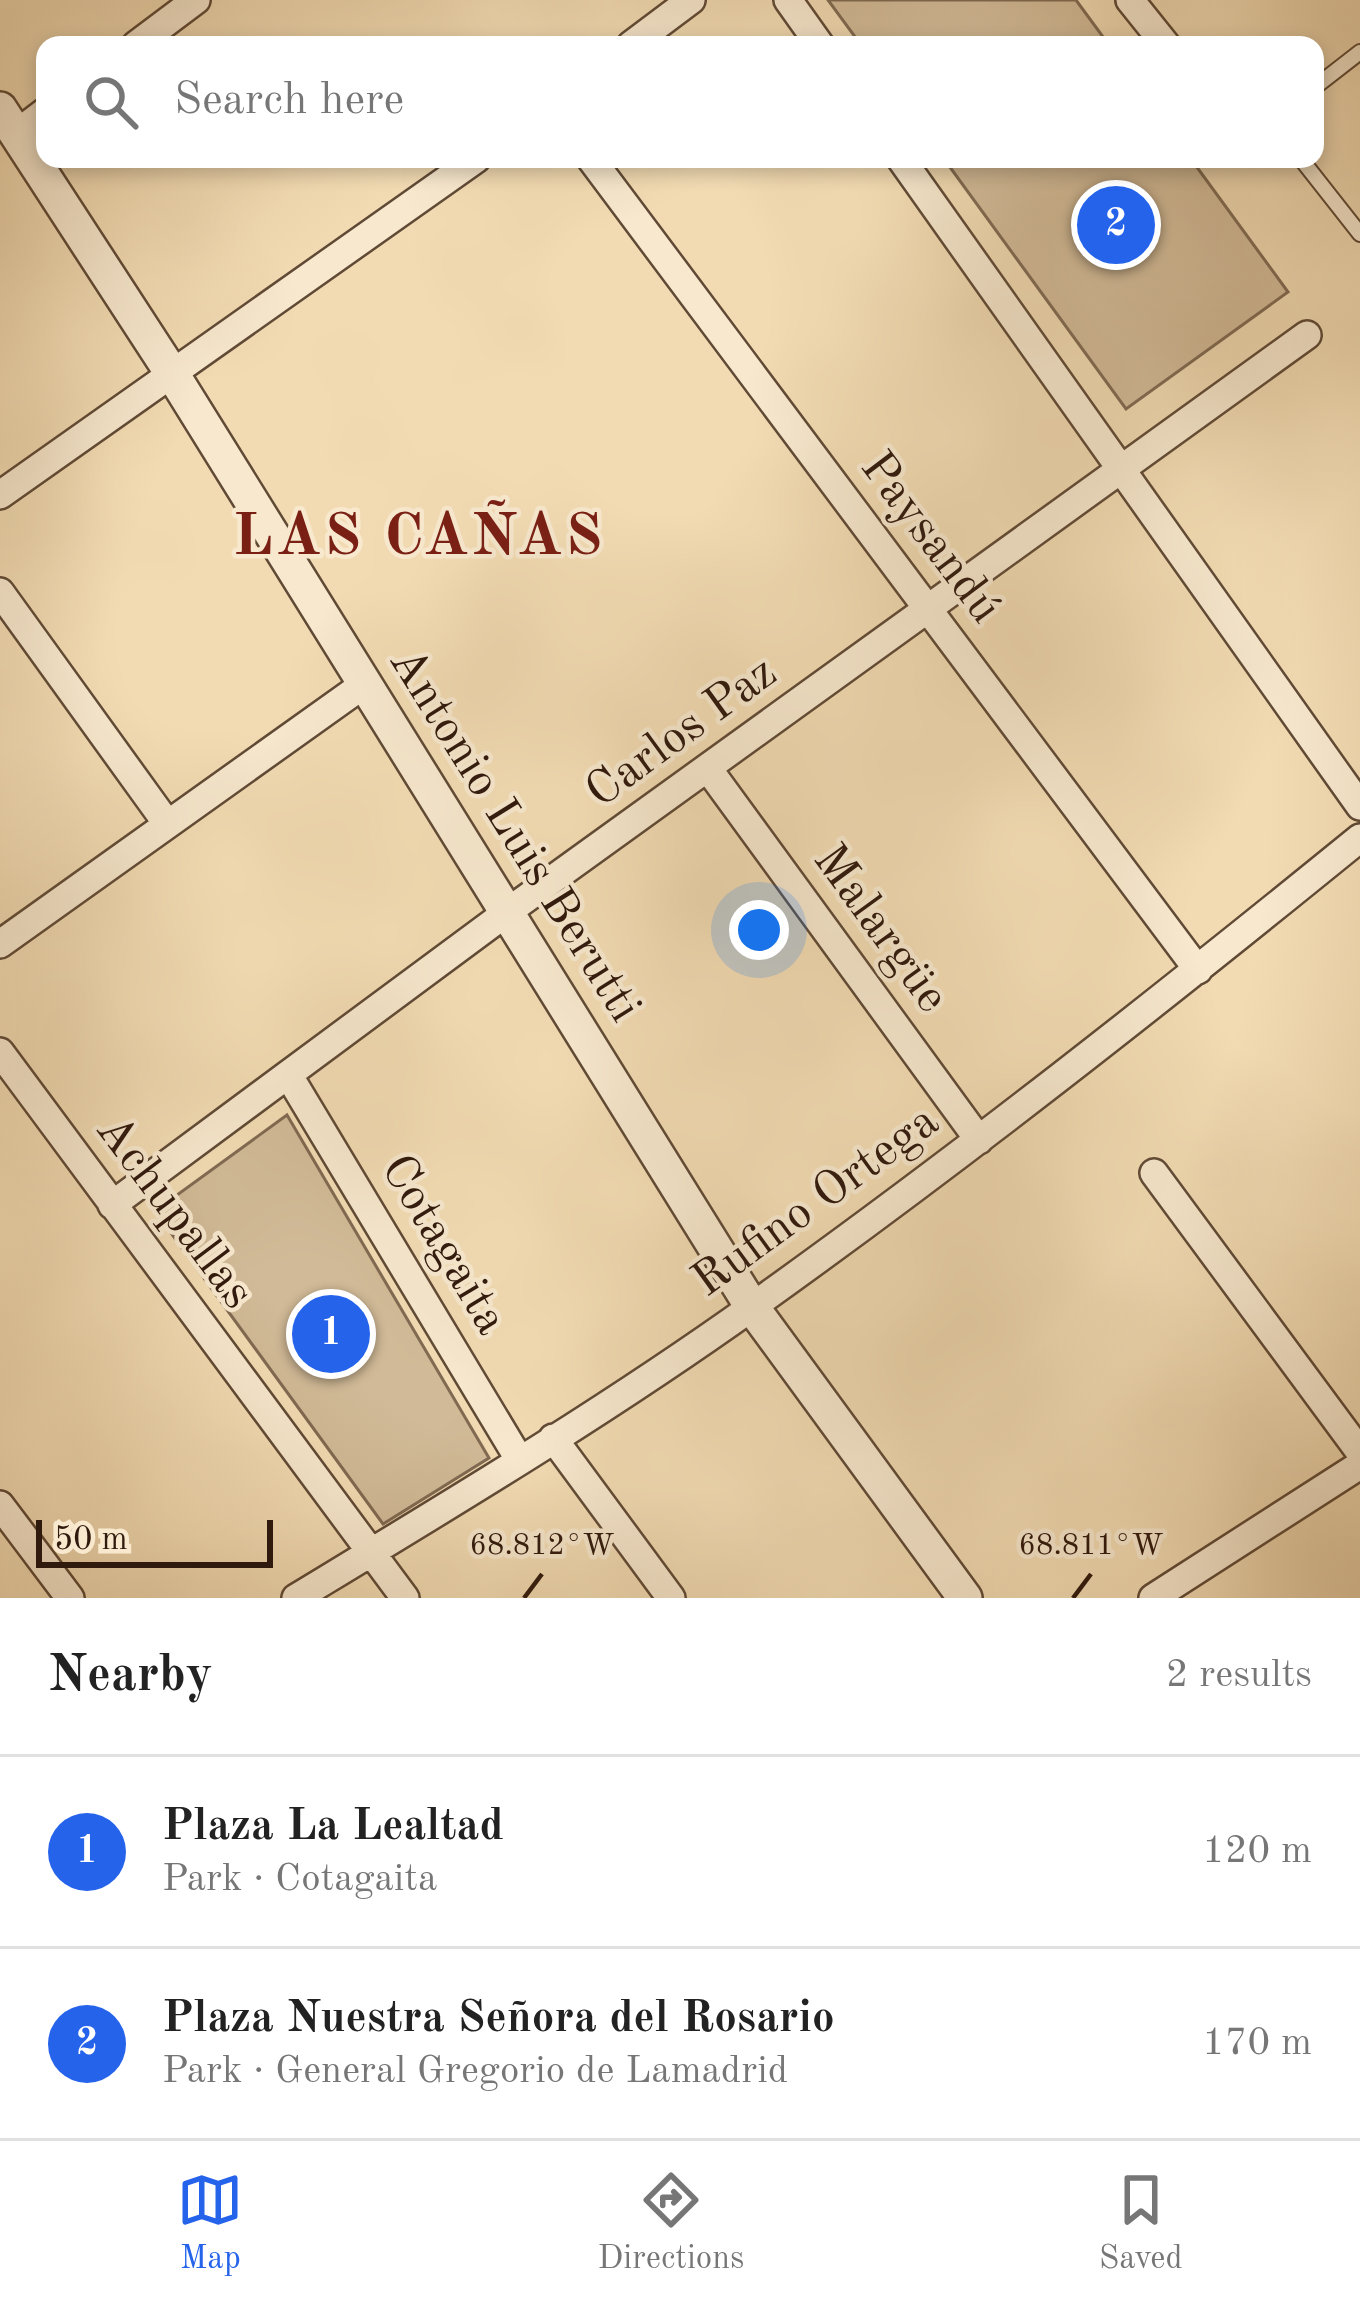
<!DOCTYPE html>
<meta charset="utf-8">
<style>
body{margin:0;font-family:"Old Standard TT",serif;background:#f2f2f2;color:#222}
.scale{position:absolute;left:36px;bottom:30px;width:237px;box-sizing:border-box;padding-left:12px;border:6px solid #30190d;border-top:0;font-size:33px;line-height:42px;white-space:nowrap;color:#30190d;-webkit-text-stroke:9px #f7e8ce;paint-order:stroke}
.you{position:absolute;left:759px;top:930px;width:42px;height:42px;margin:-30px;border:9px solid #fff;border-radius:50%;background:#1a73e8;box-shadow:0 0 0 18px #1a73e833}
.badge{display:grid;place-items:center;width:78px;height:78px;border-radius:50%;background:#2563eb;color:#fff;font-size:39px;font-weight:700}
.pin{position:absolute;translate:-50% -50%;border:6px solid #fff;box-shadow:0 3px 12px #0006}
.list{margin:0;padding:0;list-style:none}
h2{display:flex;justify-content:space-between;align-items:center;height:156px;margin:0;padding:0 48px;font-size:51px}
h2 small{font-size:39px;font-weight:400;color:#767676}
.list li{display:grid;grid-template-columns:78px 1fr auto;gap:36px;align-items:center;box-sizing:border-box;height:192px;padding:0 48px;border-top:3px solid #e0e0e0}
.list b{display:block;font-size:45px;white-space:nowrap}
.list p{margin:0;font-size:39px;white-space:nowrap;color:#767676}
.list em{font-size:39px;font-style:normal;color:#767676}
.icon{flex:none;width:66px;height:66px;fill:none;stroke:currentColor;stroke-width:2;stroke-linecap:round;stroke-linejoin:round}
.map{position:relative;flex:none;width:1360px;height:1598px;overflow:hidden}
.search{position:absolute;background:#fff;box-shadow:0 6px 18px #0003;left:36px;right:36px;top:36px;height:132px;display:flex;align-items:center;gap:30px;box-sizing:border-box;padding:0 42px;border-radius:24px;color:#767676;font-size:45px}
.sheet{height:540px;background:#fff}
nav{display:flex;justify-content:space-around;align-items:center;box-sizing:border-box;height:168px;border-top:3px solid #e0e0e0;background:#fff;font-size:33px;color:#767676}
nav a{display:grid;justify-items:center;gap:6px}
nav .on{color:#2563eb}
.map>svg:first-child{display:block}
.green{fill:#d1ba97;stroke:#806a52;stroke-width:3}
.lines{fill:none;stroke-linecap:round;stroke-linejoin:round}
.service-casing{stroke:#604a36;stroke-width:18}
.minor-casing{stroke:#604a36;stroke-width:32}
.tertiary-casing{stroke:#604a36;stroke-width:38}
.service{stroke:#f7e8ce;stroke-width:14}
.minor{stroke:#f7e8ce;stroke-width:27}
.tertiary{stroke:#f7e8ce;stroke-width:33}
.ticks{fill:none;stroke:#30190d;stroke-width:4.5}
.labels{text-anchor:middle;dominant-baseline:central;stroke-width:9;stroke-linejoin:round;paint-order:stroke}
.street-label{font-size:48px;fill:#30190d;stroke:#f7e8ce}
.district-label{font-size:60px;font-weight:bold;letter-spacing:3px;fill:#7a1f14;stroke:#f7e8ce}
.ticks-label{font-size:30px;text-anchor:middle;fill:#30190d;stroke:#f7e8ce;stroke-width:9;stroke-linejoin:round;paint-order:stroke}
</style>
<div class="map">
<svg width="1360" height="1598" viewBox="0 0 1360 1598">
<rect width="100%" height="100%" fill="#f2dbb3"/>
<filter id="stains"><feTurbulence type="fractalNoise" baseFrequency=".00167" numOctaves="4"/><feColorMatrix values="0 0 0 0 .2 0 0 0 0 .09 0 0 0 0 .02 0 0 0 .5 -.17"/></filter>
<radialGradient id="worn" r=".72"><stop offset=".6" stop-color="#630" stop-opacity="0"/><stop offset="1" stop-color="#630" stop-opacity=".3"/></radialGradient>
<path class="green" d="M828,0H1076L1109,45H861Z
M944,159H1191L1288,292L1126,409Z
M287,1115L489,1458L383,1524L155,1211Z"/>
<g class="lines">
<defs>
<path id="service" d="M1315,87L1360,52
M1301,159L1360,234"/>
<path id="minor" d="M788,0L820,45
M1130,0L1166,45
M136,45L196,0
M631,45L691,0
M16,134L45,112
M591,159L1198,970
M901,159L1360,806
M0,495L476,159
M0,592L166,822
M709,770L979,1140
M0,944L363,685
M0,1052L405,1598
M289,1076L519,1459
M1154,1173L1360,1452
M112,1205L506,913L1307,335
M553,1438L671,1598
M0,1505L70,1598
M296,1598C451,1504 608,1410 756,1304C963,1156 1162,999 1360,838
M1153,1598L1360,1465"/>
<path id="tertiary" d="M0,109L173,375L752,1307L965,1598"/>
</defs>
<use href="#service" class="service-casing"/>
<use href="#minor" class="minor-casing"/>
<use href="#tertiary" class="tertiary-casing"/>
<use href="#service" class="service"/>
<use href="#minor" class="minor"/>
<use href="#tertiary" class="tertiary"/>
</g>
<path class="ticks" d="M524,1598L542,1574M1073,1598L1091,1574"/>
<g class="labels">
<g class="street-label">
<text transform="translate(930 538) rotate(53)">Paysandú</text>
<text transform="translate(682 733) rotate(-36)">Carlos Paz</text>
<text transform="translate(514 835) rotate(58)">Antonio Luis Berutti</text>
<text transform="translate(880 929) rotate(54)">Malargüe</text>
<text transform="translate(816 1202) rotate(-36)">Rufino Ortega</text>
<text transform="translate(174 1212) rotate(53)">Achupallas</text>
<text transform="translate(443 1245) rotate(59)">Cotagaita</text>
</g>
<g class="district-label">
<text x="419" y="538">LAS CAÑAS</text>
</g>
</g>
<g class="ticks-label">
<text x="542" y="1554">68.812°W</text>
<text x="1091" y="1554">68.811°W</text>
</g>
<rect width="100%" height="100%" filter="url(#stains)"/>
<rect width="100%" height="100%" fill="url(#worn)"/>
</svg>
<div class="scale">50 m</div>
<div class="you"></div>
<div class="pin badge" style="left:331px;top:1334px">1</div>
<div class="pin badge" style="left:1116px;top:225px">2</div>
<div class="search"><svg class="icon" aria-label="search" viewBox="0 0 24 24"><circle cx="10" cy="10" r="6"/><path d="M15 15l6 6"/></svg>Search here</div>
</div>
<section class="sheet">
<h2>Nearby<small>2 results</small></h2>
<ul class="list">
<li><span class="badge">1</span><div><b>Plaza La Lealtad</b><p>Park · Cotagaita</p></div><em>120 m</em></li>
<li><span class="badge">2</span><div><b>Plaza Nuestra Señora del Rosario</b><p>Park · General Gregorio de Lamadrid</p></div><em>170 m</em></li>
</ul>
</section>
<nav>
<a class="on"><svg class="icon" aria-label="map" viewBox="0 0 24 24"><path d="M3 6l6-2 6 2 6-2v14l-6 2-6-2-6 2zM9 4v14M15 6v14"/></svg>Map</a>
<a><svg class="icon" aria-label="directions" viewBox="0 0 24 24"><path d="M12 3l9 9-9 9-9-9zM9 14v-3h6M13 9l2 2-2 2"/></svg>Directions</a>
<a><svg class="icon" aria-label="saved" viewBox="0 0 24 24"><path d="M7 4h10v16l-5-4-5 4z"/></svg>Saved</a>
</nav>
